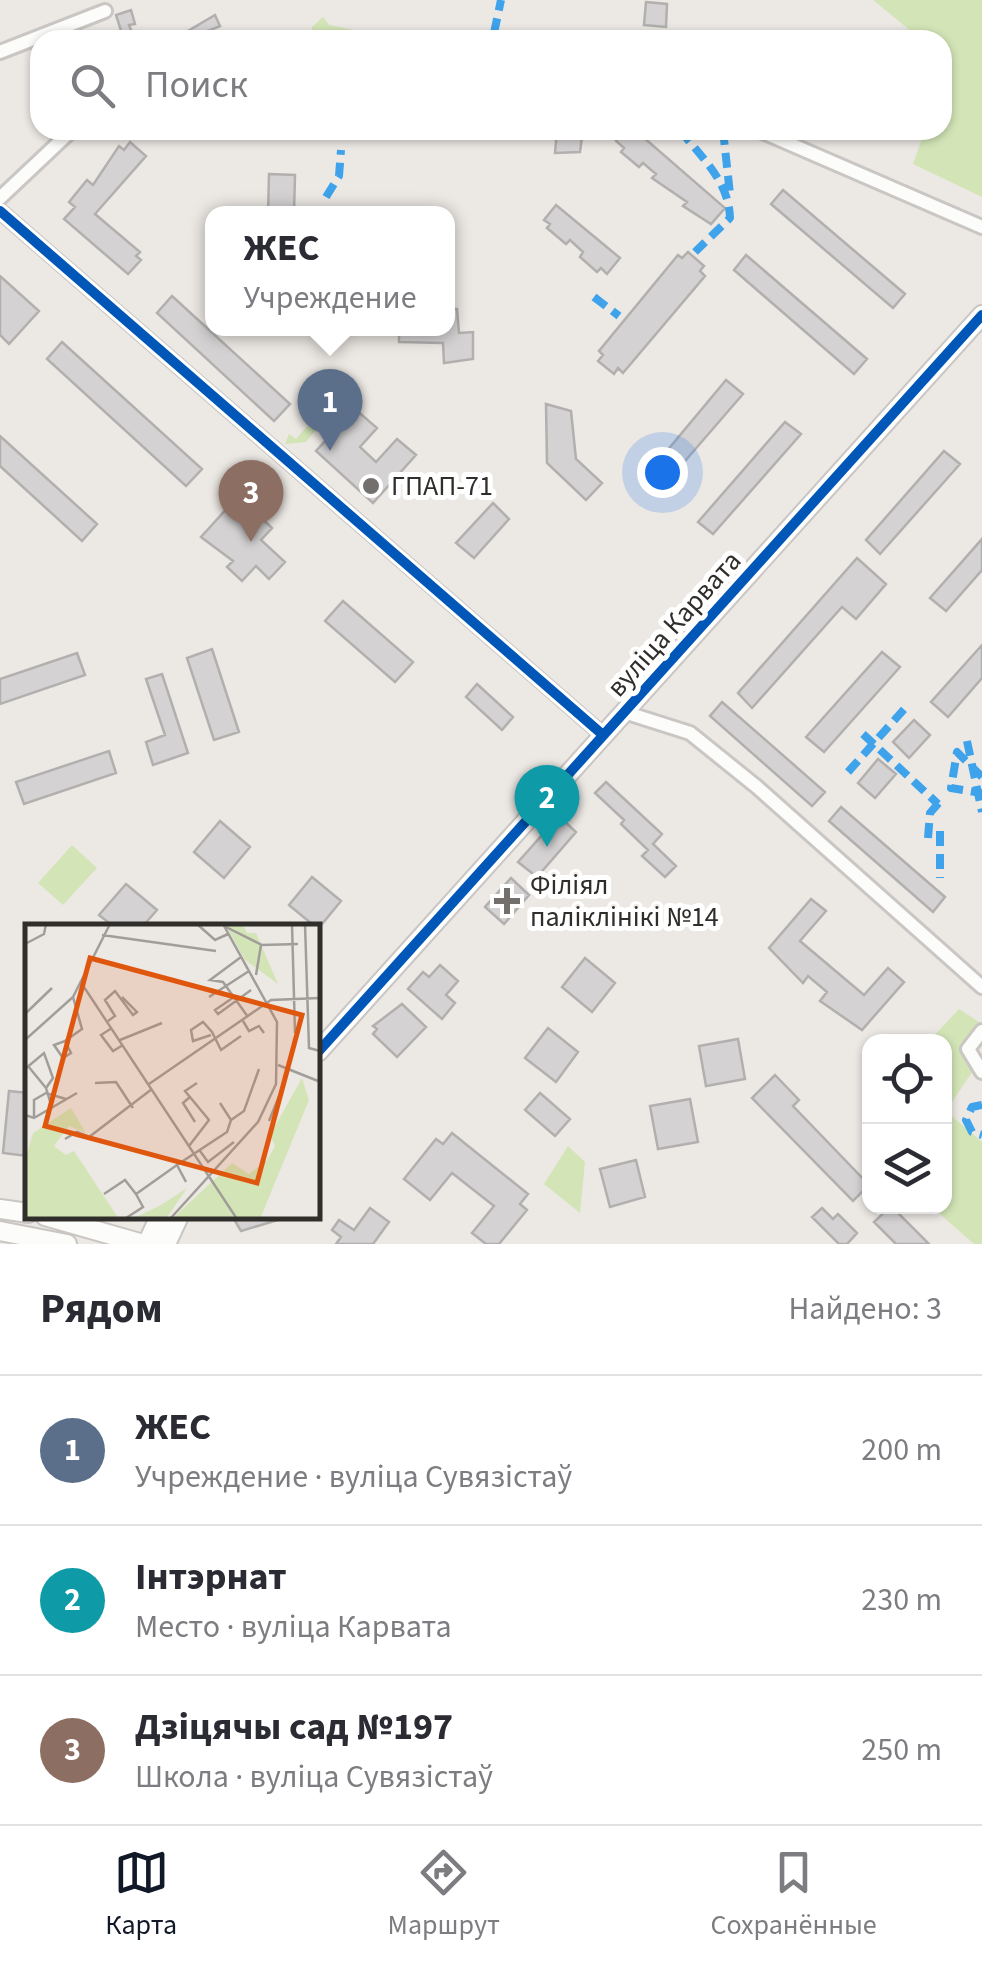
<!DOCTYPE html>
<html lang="ru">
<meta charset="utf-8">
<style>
body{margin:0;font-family:"Source Sans 3",sans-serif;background:#f7f7f7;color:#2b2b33}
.controls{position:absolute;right:30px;bottom:30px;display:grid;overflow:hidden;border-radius:20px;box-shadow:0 2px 8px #0004}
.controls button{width:90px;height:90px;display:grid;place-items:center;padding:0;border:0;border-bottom:2px solid #e1e1e2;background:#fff;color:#2b2b33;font:50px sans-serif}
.you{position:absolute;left:662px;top:472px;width:35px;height:35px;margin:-25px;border:8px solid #fff;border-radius:50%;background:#1a73e8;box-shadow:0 0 0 15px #1a73e833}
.badge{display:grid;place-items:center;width:65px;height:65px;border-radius:50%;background:#111827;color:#fff;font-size:32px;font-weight:700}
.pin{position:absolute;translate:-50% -82px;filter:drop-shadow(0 2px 5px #0008)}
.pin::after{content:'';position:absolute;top:52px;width:35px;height:30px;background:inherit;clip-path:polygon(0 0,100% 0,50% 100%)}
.popup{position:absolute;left:205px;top:206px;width:250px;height:130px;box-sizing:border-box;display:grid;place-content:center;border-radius:20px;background:#fff;filter:drop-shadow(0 2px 8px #0005);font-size:32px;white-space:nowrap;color:#7c7c81}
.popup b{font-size:38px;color:#2b2b33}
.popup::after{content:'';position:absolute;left:50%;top:100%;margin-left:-20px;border:20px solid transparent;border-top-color:#fff}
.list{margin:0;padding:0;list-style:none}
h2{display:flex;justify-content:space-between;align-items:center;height:130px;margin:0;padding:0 40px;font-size:42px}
h2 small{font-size:32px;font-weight:400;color:#7c7c81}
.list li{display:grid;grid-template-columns:65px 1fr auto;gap:30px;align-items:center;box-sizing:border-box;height:150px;padding:0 40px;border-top:2px solid #e1e1e2}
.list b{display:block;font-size:38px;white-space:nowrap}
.list p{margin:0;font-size:32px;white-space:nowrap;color:#7c7c81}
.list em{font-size:32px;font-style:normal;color:#7c7c81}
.icon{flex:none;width:55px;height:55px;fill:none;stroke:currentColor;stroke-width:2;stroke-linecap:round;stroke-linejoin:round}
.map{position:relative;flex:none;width:982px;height:1244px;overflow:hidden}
.search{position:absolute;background:#fff;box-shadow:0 2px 8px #0004;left:30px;right:30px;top:30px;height:110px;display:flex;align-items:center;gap:25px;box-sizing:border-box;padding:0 35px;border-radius:30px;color:#7c7c81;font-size:38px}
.sheet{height:580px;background:#fff}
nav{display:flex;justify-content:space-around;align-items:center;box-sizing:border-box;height:140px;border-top:2px solid #e1e1e2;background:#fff;font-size:28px;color:#7c7c81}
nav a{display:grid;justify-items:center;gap:5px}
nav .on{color:#111827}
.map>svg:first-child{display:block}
.green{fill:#d3e5b7}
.building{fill:#d4d2d2;stroke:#b2b0af;stroke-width:2.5}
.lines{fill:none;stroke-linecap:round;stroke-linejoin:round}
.street-casing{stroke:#c9c6c3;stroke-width:18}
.secondary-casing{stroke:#c9c6c3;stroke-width:22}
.street{stroke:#fcfcfb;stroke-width:12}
.secondary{stroke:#fcfcfb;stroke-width:18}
.quiet{stroke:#3ea3eb;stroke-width:8;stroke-dasharray:15 8;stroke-linecap:butt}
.cycleway-casing{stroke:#fff;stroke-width:16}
.cycleway{stroke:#0057b8;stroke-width:10}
.poi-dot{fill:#726f6c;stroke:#fff;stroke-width:4}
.labels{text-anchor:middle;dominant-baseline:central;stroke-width:10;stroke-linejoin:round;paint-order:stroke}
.poi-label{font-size:28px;fill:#302e2b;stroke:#fff;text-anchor:start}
.street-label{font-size:28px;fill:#302e2b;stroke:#fff}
.inset-road{fill:none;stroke:#a19e9a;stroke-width:2.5}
.view{fill:#df570e;fill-opacity:0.15;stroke:#df570e;stroke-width:5}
.inset-edge{fill:none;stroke:#302e2b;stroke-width:5}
</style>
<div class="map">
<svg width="982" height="1244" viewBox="0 0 982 1244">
<rect width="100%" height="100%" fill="#ece8e4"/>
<path class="green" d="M873,0H982V197L913,164L925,130H942V79L948,61L942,56V40H922Z
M323,17L329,25L384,36L310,40L312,27Z
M334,388L345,393L306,442L285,444L289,434L296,439L334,395L329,390Z
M72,845L97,868L63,905L38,883Z
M959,1009L979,1022L972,1072L946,1111L982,1142V1244H974L932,1207L944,1206V1042H928Z
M568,1146L585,1162L580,1213L544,1184Z"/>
<path class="building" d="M646,2L667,4L666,27L644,25Z
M131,10L135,24L129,25L135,40H124L116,15Z
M215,15L220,26L187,40L183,34Z
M557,130H583L580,152L555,153Z
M626,130H635L725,208L711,224L683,206L687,202L652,178L656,174L643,163L639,167L621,152L624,148L616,141Z
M130,142L146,156L95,214L140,252L136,256L141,260L128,274L64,219L75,207L69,202L87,180L93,185L119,146L124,150Z
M269,174L295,175L294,214H268Z
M783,190L905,294L893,308L771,204Z
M556,205L620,258L607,274L601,268L597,272L580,257L583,252L570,240L566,244L547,228L550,224L544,220Z
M688,252L704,266L700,271L705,276L623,373L618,368L614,374L598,361L603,355L599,351L678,255L682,258Z
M746,255L867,359L854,374L734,270Z
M0,276L39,311L9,344L0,335Z
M172,296L290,404L274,421L157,313Z
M448,309H457L459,333L473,332V359L444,363L443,343L399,342V328H448Z
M62,342L202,469L186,486L47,359Z
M726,380L743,394L660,490L646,476Z
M546,404L571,411L576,459L602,483L586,500L547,463Z
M355,409L377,428L360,447L376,462L397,439L416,455L373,503L316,451Z
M785,422L801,434L713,534L698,522Z
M0,436L97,524L82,541L0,466Z
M944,451L960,464L880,554L866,540Z
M238,484L259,504L253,510L272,528L261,540L285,562L269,579L256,566L242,581L227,567L233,561L201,537L230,505L224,499Z
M493,503L509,519L474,558L456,543Z
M982,539V570L946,611L930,598Z
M857,558L886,584L856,619L842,607L752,708L738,693Z
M343,601L413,662L395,682L325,621Z
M982,645V678L948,717L931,702Z
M212,649L239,732L214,740L187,658Z
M882,652L900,667L824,752L806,737Z
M77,653L85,675L0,704V679Z
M162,674L188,753L153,765L146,742L165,735L146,679Z
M477,684L513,717L502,730L466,697Z
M722,702L825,792L812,806L710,716Z
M914,720L930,735L909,758L893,742Z
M109,751L116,773L24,804L16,782Z
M878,759L896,774L875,798L858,783Z
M606,782L662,834L653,844L676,866L665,877L642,856L648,850L621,824L624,820L595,793Z
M841,807L945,897L933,912L829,821Z
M559,816L576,832L537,877L518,862Z
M220,821L250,847L224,878L194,852Z
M312,877L341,901L318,929L289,905Z
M511,878L529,895L504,924L485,907Z
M126,884L157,910L143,926H113L99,915Z
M811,899L826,911L800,941L864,995L888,968L904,982L862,1030L820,1001L827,992L808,976L803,983L769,948Z
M585,958L615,983L592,1012L562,987Z
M440,965L458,981L446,995L455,1003L442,1019L408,989L423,972L429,977Z
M402,1004L426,1027L397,1057L373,1034L377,1029L373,1026Z
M548,1028L578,1052L556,1082L525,1058Z
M738,1039L745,1079L706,1086L699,1046Z
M775,1075L799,1100L793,1106L869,1185L853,1201L752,1098Z
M9,1091L28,1093V1156L3,1153Z
M540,1093L570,1119L555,1136L525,1110Z
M690,1099L698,1142L658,1149L650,1106Z
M452,1133L528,1194L520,1204L527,1210L499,1244H486L472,1233L494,1206L452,1173L430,1200L404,1179L436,1139L443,1144Z
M636,1160L645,1197L610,1207L600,1169Z
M891,1206L929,1244H896L874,1222Z
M370,1208L389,1222L373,1244H336L341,1237L332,1230L339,1220L354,1230Z
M822,1208L833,1219L838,1214L857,1233L847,1244H839L812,1217Z
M232,1216H281V1219L241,1231Z"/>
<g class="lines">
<defs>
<path id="street" d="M412,40H422
M0,52L105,11
M758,130L982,227
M0,198L72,130
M0,211L603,735
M624,712L690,733L757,787L982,987
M982,1031L968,1049L982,1072"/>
<path id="secondary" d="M318,1052L982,315
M0,1209L28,1213
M45,1216L143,1244
M0,1231L67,1244
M147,1244L160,1216
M166,1244L179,1216"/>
</defs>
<use href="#street" class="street-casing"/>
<use href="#secondary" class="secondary-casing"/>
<use href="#street" class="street"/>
<use href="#secondary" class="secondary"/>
<path class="quiet" d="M494,33L501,0
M680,130C701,157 729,181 730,218L695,252
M723,130L730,194
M326,197L339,176L341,150
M594,297L619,316
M863,734L938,804
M967,741L982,812
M848,772L907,706
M982,777L957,752L951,788L982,793
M940,831V878
M928,838L930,813L943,798
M982,1105L972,1107L966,1120L972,1132L982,1135"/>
<defs>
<path id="cycleway" d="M0,211L603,735
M318,1052L982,315"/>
</defs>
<use href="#cycleway" class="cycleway-casing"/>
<use href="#cycleway" class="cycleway"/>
</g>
<g class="poi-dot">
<circle cx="371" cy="486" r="10"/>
<path d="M502 886h10v10h10v10h-10v10h-10v-10h-10v-10h10z"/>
</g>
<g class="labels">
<g class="poi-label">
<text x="391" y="486">ГПАП-71</text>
<text x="530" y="885">Філіял<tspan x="530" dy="32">паліклінікі №14</tspan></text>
</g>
<g class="street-label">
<text transform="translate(674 624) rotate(-48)">вуліца Карвата</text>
</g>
</g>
<g transform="translate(25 924)">
<rect width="295" height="295" fill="#ece8e4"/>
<path d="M200,0H218L222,9H231L253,60L220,36ZM277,154L284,176L235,295H147L207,239L224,250L242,236L250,222L245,211ZM46,184L61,209L44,202L29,222L41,231L49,227L94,295H0V237L8,209ZM162,264L141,295H107L136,281Z" fill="#d3e5b7"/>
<path class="inset-road" d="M172,0L190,16L203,10M267,0L270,109M280,0L284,124L295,127M201,3L237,21L273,20M77,11L191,27M0,20L19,10L21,0M216,33L185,56L198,58L223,93M231,51L236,21M55,57L212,295M184,73L224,47M209,73L190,86L193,90L226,66M0,90L27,64M83,97L90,92L80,76L90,67L108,91L112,88L97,73M218,97L224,107L234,102L239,109M87,104L76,111L88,127L98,121M186,111L168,117L166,106L178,98L187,108L196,126L216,112M0,116L48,73L85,0M95,116L137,99M40,117L29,121L38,134L46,129L40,117L57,105L48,73M253,141L293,157M3,142L21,164L27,184M0,145L19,129L28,154L21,164M70,159L91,158L108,184M124,160L246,76L295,74M165,173L158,179L170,198M195,179L206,196L219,187L234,145M0,191L9,194L52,169M9,194V176L21,169L41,175M244,197L259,160M40,215L52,208L64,213L127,165M164,222L184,196L160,167L172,159M175,227L183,238L209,218M161,258L152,241L202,208L206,196M79,270L100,256L111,270L152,241M101,294L118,283L111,270M145,295L233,198L251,160L252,98L198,0"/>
<path class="view" d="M65,34L277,91L232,259L20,202Z"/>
<rect width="295" height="295" class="inset-edge"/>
</g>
</svg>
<div class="controls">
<button><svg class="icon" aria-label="locate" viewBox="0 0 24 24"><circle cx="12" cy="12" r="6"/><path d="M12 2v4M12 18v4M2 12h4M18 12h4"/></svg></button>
<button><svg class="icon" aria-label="layers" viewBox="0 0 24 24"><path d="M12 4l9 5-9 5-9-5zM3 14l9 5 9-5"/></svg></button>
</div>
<div class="you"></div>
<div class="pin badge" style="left:330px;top:451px;background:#5c6f8a">1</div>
<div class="popup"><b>ЖЕС</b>Учреждение</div>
<div class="pin badge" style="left:547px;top:847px;background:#0f9aa8">2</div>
<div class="pin badge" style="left:251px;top:542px;background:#8d6e63">3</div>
<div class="search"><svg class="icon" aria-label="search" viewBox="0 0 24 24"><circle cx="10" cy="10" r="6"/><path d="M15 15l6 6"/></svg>Поиск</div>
</div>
<section class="sheet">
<h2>Рядом<small>Найдено: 3</small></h2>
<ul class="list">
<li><span class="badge" style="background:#5c6f8a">1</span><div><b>ЖЕС</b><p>Учреждение · вуліца Сувязістаў</p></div><em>200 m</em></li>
<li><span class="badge" style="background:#0f9aa8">2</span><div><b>Інтэрнат</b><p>Место · вуліца Карвата</p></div><em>230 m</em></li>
<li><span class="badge" style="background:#8d6e63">3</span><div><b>Дзіцячы сад №197</b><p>Школа · вуліца Сувязістаў</p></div><em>250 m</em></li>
</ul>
</section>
<nav>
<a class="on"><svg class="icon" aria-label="map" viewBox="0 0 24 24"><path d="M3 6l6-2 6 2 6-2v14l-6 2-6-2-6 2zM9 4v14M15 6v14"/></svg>Карта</a>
<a><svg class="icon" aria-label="directions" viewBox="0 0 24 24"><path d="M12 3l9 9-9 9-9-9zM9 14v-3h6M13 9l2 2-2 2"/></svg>Маршрут</a>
<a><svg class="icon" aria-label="saved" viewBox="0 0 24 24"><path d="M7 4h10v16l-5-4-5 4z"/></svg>Сохранённые</a>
</nav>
